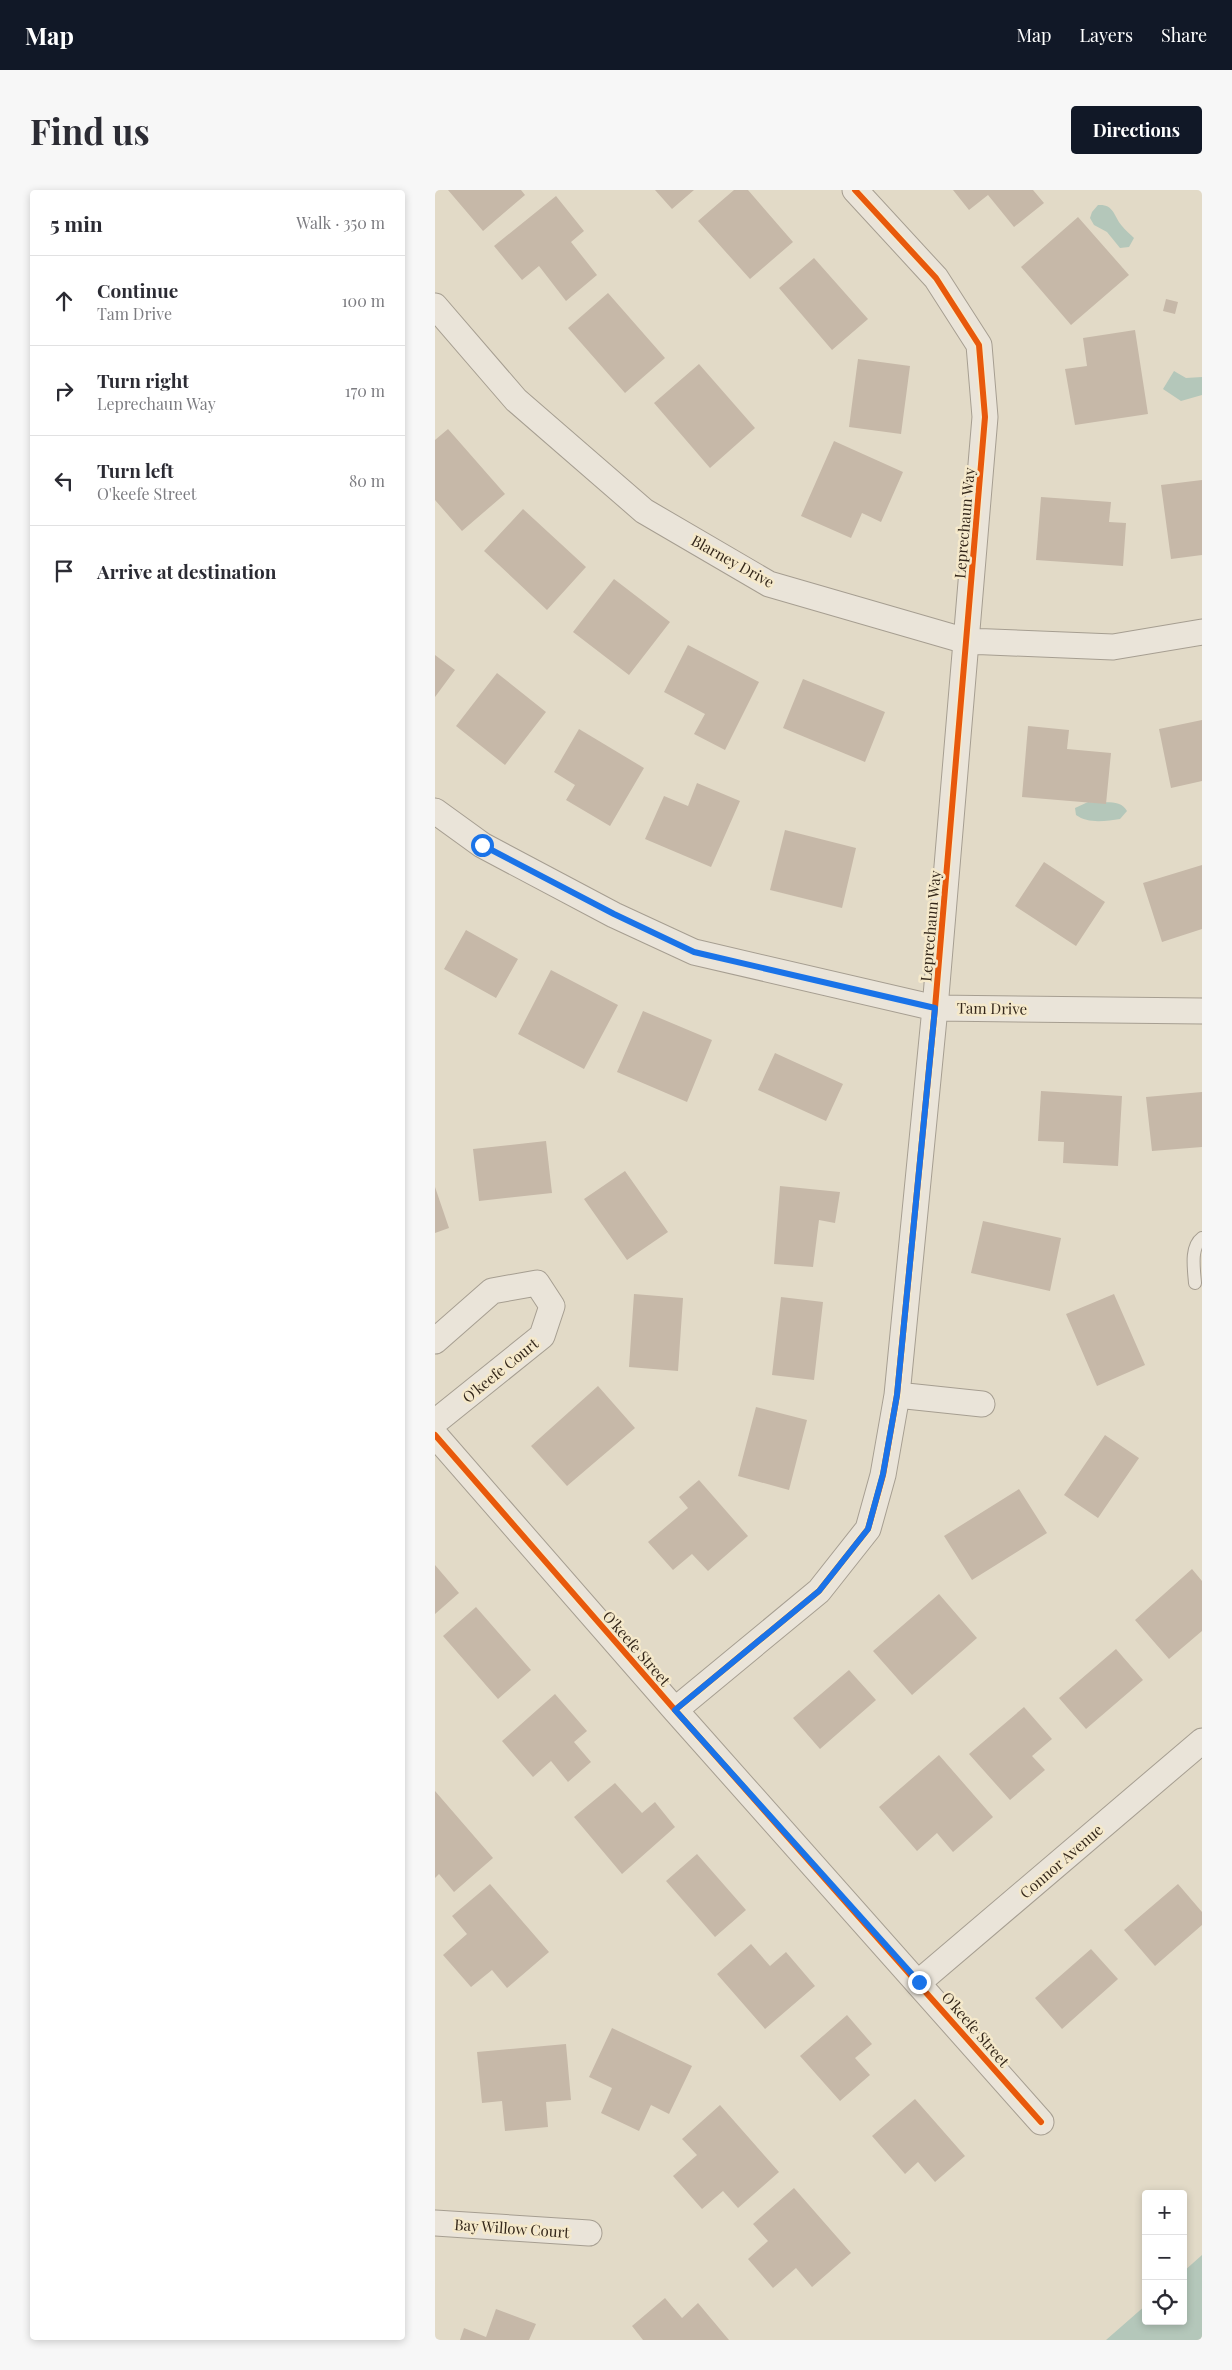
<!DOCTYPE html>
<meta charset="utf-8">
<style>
body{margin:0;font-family:"Playfair Display",serif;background:#f7f7f7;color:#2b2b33}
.controls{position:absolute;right:15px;bottom:15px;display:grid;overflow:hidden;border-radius:5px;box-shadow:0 2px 8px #0003}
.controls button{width:45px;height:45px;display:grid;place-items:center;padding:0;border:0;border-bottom:1px solid #e1e1e2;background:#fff;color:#2b2b33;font:25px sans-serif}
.stop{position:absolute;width:15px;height:15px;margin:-11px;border:4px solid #1a73e8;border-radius:50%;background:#fff}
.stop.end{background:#1a73e8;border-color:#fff;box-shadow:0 1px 5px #0008}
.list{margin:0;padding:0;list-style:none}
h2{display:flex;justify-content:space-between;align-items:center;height:65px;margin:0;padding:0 20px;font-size:21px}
h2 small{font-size:16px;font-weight:400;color:#7c7c81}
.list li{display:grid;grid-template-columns:32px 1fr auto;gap:15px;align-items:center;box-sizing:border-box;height:90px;padding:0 20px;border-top:1px solid #e1e1e2}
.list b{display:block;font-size:19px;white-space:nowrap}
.list p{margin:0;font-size:16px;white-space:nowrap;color:#7c7c81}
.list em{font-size:16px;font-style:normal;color:#7c7c81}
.icon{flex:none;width:28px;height:28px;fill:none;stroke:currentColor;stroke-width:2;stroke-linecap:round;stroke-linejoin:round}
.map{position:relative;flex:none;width:767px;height:2150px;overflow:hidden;border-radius:5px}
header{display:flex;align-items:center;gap:30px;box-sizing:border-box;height:70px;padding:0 25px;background:#111827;color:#fff}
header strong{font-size:24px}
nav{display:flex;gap:28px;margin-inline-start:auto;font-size:18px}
.intro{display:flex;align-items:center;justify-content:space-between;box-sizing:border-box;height:120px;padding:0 30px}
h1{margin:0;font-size:35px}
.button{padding:12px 22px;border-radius:5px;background:#111827;color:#fff;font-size:18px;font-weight:700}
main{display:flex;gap:30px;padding:0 30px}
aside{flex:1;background:#fff;border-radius:5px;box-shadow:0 2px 8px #0003}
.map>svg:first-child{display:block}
.water{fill:#b4c7ba}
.building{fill:#c6b8a8}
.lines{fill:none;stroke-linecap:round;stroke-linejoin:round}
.service-casing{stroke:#a69e91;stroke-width:14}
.minor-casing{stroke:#a69e91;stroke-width:27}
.service{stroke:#eae4d9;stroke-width:12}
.minor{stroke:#eae4d9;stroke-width:25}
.cycleway-casing{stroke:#f5e9cb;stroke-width:9}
.cycleway{stroke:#e8590c;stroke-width:6}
.route{stroke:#1a73e8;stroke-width:6}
.labels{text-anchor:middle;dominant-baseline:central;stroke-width:5;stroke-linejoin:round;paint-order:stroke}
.street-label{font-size:15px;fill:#34271a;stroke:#f5e9cb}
</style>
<header>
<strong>Map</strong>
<nav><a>Map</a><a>Layers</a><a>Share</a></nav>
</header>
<div class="intro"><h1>Find us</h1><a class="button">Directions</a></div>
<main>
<aside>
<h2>5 min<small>Walk · 350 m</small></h2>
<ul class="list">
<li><svg class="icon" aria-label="ahead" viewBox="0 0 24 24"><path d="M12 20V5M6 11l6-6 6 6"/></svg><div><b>Continue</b><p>Tam Drive</p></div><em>100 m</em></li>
<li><svg class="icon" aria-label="right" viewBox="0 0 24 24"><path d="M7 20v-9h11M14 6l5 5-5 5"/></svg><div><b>Turn right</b><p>Leprechaun Way</p></div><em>170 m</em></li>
<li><svg class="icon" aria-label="left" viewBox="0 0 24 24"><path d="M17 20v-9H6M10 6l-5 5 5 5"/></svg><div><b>Turn left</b><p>O'keefe Street</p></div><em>80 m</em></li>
<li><svg class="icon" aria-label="arrive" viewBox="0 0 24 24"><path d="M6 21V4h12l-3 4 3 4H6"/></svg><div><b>Arrive at destination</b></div></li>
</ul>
</aside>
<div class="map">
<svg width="767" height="2150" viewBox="0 0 767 2150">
<rect width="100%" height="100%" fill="#e2dac7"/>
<path class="water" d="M663,15C679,14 678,25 687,36C690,40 695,44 699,48L694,57L685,58L672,42L659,35L655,28L657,22Z
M739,181L751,188L767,187V205L746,211L728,199Z
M653,612C667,614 685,608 692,621L685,629C671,631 653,634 641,625L640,618Z
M767,2065V2150H671L711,2115V2131H748V2082Z"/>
<path class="building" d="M13,0H86L90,5L48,41Z
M220,0H259L237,19Z
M299,0H313L358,52L315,89L263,31Z
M518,0H598L609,13L579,37L553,5L534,20Z
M121,6L149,41L136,52L162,85L131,111L104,76L87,90L59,56Z
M643,27L694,85L636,135L586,77Z
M379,68L433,129L397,160L344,98Z
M173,103L230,168L190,203L133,138Z
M731,109L743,112L740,124L728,121Z
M700,140L713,224L640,235L630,179L652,176L648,148Z
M423,169L475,176L466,244L414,237Z
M264,174L320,238L275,278L219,213Z
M13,239L70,304L27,341L0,310V250Z
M399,251L468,282L446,332L427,323L416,348L366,326Z
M767,290V365L736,369L726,295Z
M606,307L676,312L674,332L691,333L688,376L601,370Z
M88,319L151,377L112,420L49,361Z
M179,389L235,432L194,485L138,442Z
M253,455L324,492L290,560L259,544L270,524L229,502Z
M0,465L20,480L0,507Z
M62,483L111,522L70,575L21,536Z
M368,489L450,522L430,572L348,538Z
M767,530V591L736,598L724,539Z
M593,536L634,540L632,559L676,563L671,614L587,607Z
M144,539L209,578L175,636L131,610L140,595L119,582Z
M262,593L305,611L276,677L210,649L229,606L253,616Z
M350,640L421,658L407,718L335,700Z
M609,672L670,712L641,756L580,716Z
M767,675V739L727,752L708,693Z
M31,740L83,769L61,808L9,779Z
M116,780L183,815L149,879L83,844Z
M208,821L277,850L252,912L182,882Z
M340,863L408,894L391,931L323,900Z
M606,901L687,906L683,976L628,973L629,952L603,951Z
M767,902V957L717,961L711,907Z
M111,951L117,1003L44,1011L38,959Z
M190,981L233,1042L192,1070L149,1009Z
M345,996L405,1002L400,1033L384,1030L378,1077L339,1074Z
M0,997L14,1038L0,1043Z
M548,1031L626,1048L615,1101L536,1083Z
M199,1104L248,1108L243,1181L194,1177Z
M679,1104L710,1175L662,1196L631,1124Z
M346,1107L388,1112L379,1190L337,1185Z
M163,1196L200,1238L132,1296L96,1256Z
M321,1217L372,1230L354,1300L303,1286Z
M670,1245L704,1268L663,1328L629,1305Z
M264,1290L313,1346L273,1381L257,1364L238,1380L213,1352L253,1318L244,1307Z
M584,1299L612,1343L537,1390L509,1346Z
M0,1375L24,1403L0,1424Z
M757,1379L767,1391V1441L734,1469L700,1430Z
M504,1404L542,1448L477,1505L438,1461Z
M41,1417L96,1480L63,1509L8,1446Z
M681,1459L708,1490L651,1539L624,1508Z
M414,1480L441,1510L385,1559L358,1528Z
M120,1504L152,1541L139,1552L156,1572L133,1592L116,1571L98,1587L67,1551Z
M589,1517L617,1549L597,1566L610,1580L575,1610L534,1564Z
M504,1565L558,1627L518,1662L502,1643L482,1661L444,1617Z
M180,1593L207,1623L220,1612L240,1637L187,1684L139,1627Z
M0,1601L58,1668L19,1702L4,1684L0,1688Z
M262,1664L311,1720L280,1747L231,1691Z
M55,1694L114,1762L72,1798L57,1780L36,1797L8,1765L32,1744L17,1726Z
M743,1694L767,1722V1735L720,1776L689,1740Z
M316,1754L335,1776L351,1762L380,1796L330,1839L282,1784Z
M656,1759L683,1789L627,1839L600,1808Z
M412,1825L437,1854L420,1868L435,1885L405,1911L365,1866Z
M177,1838L257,1876L234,1924L216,1915L204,1941L166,1923L177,1898L154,1887Z
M131,1854L136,1910L111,1912L113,1937L70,1941L67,1911L47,1913L42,1862Z
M480,1909L530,1966L500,1992L483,1972L470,1984L437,1946Z
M285,1915L344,1982L303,2018L288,2001L267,2019L238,1986L262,1965L247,1949Z
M359,1998L416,2063L377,2097L361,2078L338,2098L313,2069L333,2051L318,2034Z
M230,2108L247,2128L263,2113L294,2150H208L197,2136Z
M61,2119L101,2134L94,2150H25L29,2138L51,2147Z"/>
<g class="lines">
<defs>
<path id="service" d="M760,1093C759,1079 755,1057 767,1048"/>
<path id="minor" d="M0,116L81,210L209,321L334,394L531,451L678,457L767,442
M0,621L47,655L179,725L259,762L500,818L767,821
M0,1151L57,1101L102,1093L117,1116L107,1146L0,1232
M462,1205L547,1214
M0,1245L240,1520L606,1932
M240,1520L384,1401L433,1339L448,1285L462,1205L500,818L550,227L544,155L501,88L420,0
M484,1792L767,1551
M0,2033L154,2043"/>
</defs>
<use href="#service" class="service-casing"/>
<use href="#minor" class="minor-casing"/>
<use href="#service" class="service"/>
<use href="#minor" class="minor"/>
<defs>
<path id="cycleway" d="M0,1245L240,1520L606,1932
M240,1520L384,1401L433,1339L448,1285L462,1205L500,818L550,227L544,155L501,88L420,0"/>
</defs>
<use href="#cycleway" class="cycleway-casing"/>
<use href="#cycleway" class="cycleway"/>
</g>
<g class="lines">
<path class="route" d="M47,655L179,724L259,762L500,818L462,1205L448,1284L433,1339L384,1401L240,1520L484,1792"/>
</g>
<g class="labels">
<g class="street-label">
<text transform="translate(529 333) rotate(-85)">Leprechaun Way</text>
<text transform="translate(298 371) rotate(29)">Blarney Drive</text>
<text transform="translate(495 736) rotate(-85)">Leprechaun Way</text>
<text transform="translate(557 818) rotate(1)">Tam Drive</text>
<text transform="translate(65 1180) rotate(-39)">O'keefe Court</text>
<text transform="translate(202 1458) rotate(49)">O'keefe Street</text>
<text transform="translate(626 1671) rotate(-41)">Connor Avenue</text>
<text transform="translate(541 1839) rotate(49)">O'keefe Street</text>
<text transform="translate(77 2038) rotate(4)">Bay Willow Court</text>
</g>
</g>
</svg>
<div class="controls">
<button>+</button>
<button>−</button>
<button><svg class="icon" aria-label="locate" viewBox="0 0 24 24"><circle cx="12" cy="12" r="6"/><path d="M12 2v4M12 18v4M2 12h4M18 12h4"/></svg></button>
</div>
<div class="stop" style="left:47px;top:655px"></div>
<div class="stop end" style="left:484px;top:1792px"></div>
</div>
</main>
